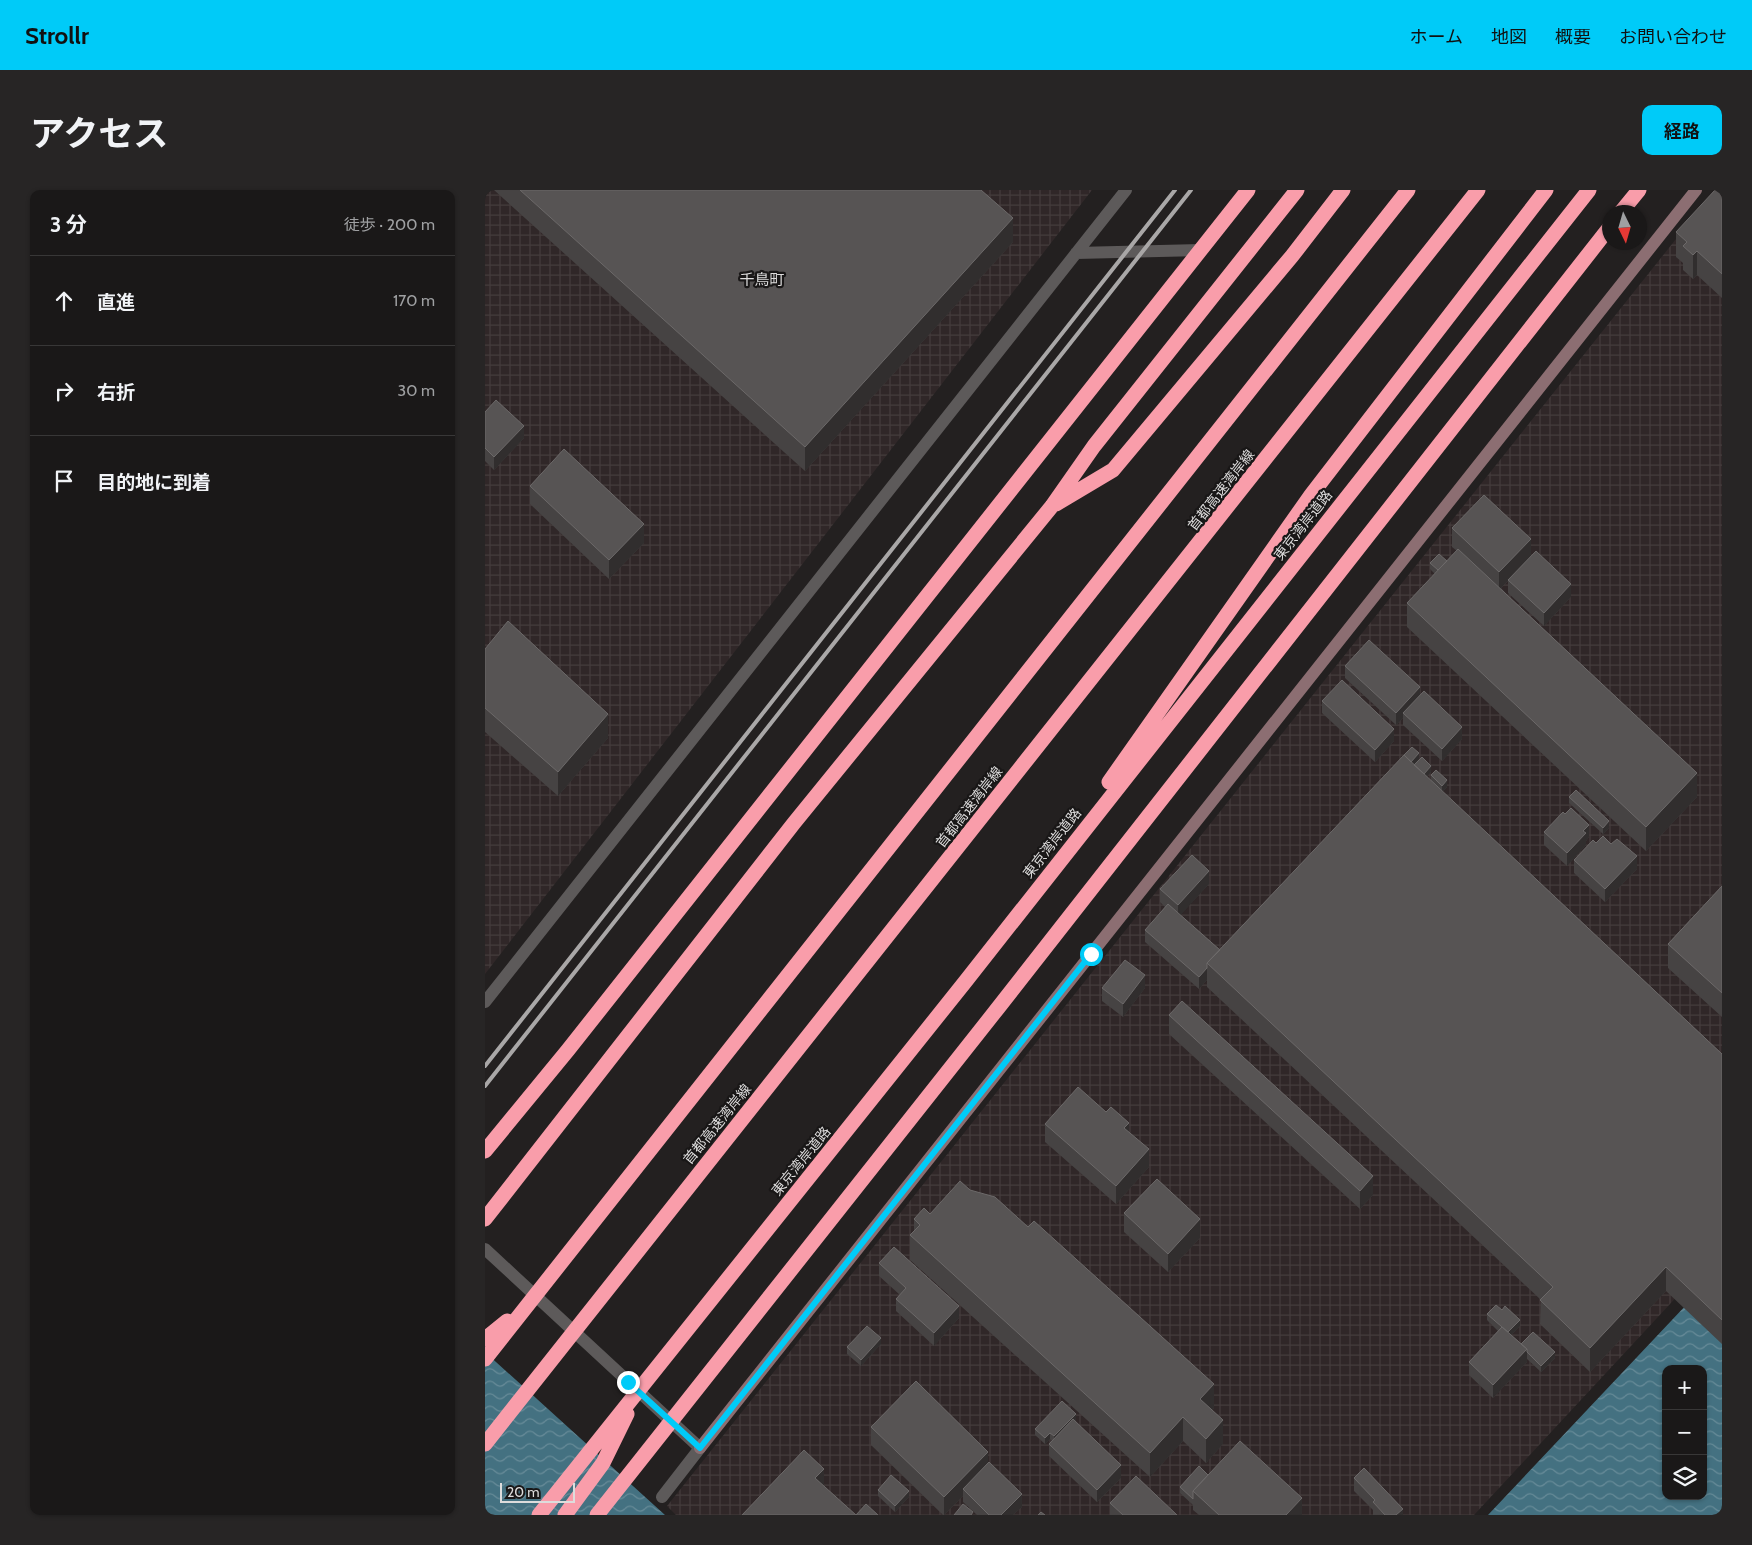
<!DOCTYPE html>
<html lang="ja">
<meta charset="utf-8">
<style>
body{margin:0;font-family:Cabin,"Noto Sans JP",sans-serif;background:#272525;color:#f1f3f6}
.controls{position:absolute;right:15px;bottom:15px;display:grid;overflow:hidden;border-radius:10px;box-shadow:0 1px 4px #0004}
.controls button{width:45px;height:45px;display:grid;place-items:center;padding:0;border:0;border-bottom:1px solid #383737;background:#1a1818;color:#f1f3f6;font:25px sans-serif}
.compass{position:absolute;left:1117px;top:15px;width:45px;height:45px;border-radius:50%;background:#1a1818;box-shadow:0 1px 4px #0004;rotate:175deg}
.scale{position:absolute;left:15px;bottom:12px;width:75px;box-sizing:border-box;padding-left:5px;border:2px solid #dddcdc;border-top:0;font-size:14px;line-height:18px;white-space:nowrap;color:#dddcdc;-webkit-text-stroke:4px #191717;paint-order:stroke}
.stop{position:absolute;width:15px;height:15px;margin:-11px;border:4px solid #00cbf8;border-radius:50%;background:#fff}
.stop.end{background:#00cbf8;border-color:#fff;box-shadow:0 1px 5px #0008}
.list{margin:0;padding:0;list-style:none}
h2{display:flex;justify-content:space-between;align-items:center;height:65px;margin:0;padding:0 20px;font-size:21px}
h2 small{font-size:16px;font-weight:400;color:#9fa0a2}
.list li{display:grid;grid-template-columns:32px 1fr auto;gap:15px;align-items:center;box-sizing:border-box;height:90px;padding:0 20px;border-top:1px solid #383737}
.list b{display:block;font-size:19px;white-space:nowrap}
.list em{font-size:16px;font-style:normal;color:#9fa0a2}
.icon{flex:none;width:28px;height:28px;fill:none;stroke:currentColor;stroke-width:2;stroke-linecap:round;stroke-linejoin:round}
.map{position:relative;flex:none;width:1237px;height:1325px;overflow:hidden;border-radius:10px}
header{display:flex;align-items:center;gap:30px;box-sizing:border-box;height:70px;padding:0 25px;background:#00cbf8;color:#111}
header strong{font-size:24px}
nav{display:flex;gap:28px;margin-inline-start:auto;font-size:18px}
.intro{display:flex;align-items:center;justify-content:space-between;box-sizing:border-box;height:120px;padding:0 30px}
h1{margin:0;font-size:35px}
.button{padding:12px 22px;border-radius:10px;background:#00cbf8;color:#111;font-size:18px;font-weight:700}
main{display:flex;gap:30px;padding:0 30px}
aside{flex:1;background:#1a1818;border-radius:10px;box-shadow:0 1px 4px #0004}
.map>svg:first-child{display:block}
.industrial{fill:url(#industrial-grid)}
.water{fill:url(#water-waves);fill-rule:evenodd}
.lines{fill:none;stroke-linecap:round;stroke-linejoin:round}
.street{stroke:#5d5a5a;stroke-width:12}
.secondary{stroke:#8c6e72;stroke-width:12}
.highway{stroke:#f99daa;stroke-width:15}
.rail{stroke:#a9a7a7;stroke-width:4}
.wall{fill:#464343}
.shaded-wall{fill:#312e2e}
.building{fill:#575454;stroke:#6c6969}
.route{stroke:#00cbf8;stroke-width:6}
.labels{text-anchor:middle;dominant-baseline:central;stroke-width:4.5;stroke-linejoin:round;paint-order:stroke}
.street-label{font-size:14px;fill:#dddcdc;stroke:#191717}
.neighbourhood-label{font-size:15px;fill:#dddcdc;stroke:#191717}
</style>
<header>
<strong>Strollr</strong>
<nav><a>ホーム</a><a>地図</a><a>概要</a><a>お問い合わせ</a></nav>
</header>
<div class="intro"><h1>アクセス</h1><a class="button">経路</a></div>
<main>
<aside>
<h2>3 分<small>徒歩 · 200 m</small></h2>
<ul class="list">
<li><svg class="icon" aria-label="ahead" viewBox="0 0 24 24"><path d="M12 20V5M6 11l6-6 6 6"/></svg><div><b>直進</b></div><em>170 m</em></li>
<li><svg class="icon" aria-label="right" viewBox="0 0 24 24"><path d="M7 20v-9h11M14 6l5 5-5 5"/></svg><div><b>右折</b></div><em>30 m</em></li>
<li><svg class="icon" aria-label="arrive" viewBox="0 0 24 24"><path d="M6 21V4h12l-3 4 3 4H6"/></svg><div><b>目的地に到着</b></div></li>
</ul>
</aside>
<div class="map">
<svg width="1237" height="1325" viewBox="0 0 1237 1325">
<defs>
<pattern id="industrial-grid" width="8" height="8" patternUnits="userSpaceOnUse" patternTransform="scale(1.25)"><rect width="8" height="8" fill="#302728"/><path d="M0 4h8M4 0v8" fill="none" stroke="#443c3c"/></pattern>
<pattern id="water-waves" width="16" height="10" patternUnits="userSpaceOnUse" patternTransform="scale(1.25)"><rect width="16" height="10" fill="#447181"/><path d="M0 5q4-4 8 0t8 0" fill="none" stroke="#678b98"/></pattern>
</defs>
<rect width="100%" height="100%" fill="#232020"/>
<path class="industrial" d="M0,0H607L0,784Z
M1230,0H1237V1058L989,1325H191L182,1316Z"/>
<path class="water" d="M1237,1077V1325H1003ZM1181,1179H1218V1306H1181Z
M0,1162L180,1325H0Z"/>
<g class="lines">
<path class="street" d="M591,63L716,60
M0,812L641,0
M0,1059L215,1258L177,1307"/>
<path class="secondary" d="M215,1258L1211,0"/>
<path class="highway" d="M1136,22L1154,0
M571,314L628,280L807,66L858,0
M624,592L826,305L1061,0
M0,961L83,860L763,0
M0,1029L309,633L567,316L609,256L812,0
M0,1149L22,1131
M0,1169L923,0
M0,1254L993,0
M54,1325L480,792L1104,0
M80,1325L118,1273L142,1224
M112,1325L513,818L1124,38"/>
<path class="rail" d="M0,876L690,0
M0,896L706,0"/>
</g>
<path class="wall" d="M9,0H496L528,52L320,281Z
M1237,0V108L1212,85L1208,89L1198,80V73L1191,67V42Z
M0,222L39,248L9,280L0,271Z
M45,296L159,353L124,389L45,314Z
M967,338L1046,367L1086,407L1059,436L1023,403V391L1016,398L1212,607L1161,661L922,437V413L950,384L945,379V373L962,371L972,361L967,357Z
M0,459L123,548L73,606L0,542Z
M860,476L935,505L977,549L957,571L918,535V528L911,535L860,488Z
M837,511L909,551L890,572L837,523Z
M934,569L946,582L942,587L946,591V585L962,597L957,602L1237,864V1154L1181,1101L1105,1182L1055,1134L1056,1110L722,797V790L714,799L660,752V740L680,717L675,712V699L724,694L695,725L735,760Z
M1084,607L1124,638L1118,644L1084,613Z
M1059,642L1104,647L1101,651V655L1082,676L1059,655Z
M1111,653L1152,679L1120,712L1089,683V670Z
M1237,696V827L1183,778V754Z
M617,798H660L638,827L617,811Z
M684,825L888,1005L875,1019L684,844Z
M560,934L644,941L664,977L631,1014L560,952Z
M639,1023L715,1048L683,1082L639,1042Z
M445,1024L729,1218L727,1220L738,1254L721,1273L698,1251L665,1287L425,1070V1045L429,1041V1029Z
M394,1073L474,1128L449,1156L411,1121V1109L415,1105L394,1086Z
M1002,1124L1035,1136L1026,1145L1036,1154L1070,1168L1056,1182L1042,1169V1172L1008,1208L984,1185V1172L1013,1141L1002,1130Z
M396,1154L376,1176L362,1164V1157Z
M591,1230L590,1231L636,1288L612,1312L564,1266V1254L567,1251L565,1249L560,1254L550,1245V1239Z
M386,1237L503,1274L537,1317L528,1325H492L478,1312V1306L459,1325H458L386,1255Z
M723,1285L817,1325H714L708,1320V1315L695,1303V1297Z
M869,1288L918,1325H888V1320L869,1301Z
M393,1300L424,1307L410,1322L393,1306Z
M625,1313L692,1325H625Z"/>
<path class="shaded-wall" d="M528,28V52L320,281V257Z
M1212,61V85L1208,89V65Z
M39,236V248L9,280V267Z
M159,334V353L124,389V370Z
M1046,349V367L1014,400V382Z
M1086,394V407L1059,436V423Z
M935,497V510L918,523V528L911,535V523Z
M123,524V548L73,606V582Z
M977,537V549L957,571V559Z
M909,539V551L890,572V560Z
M934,563V569L926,578V572Z
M946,576V582L939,590V584Z
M1212,583V607L1161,661V637Z
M962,590V597L957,602V596Z
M1124,631V638L1118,644V638Z
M1104,635V647L1101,651V655L1082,676V663L1098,641Z
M1152,666V679L1120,712V699Z
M724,681V694L693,728V715Z
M722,778V790L714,799V787Z
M660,785V798L638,827V814Z
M644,933V951L639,938Z
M664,959V977L631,1014V996Z
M888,986V1005L875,1019V1001Z
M715,1029V1048L683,1082V1064Z
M1181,1077V1101L1105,1182V1158Z
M474,1116V1128L449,1156V1143Z
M1035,1130V1136L1022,1149V1143Z
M396,1148V1154L376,1176V1170Z
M1042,1159V1172L1008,1208V1195Z
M1070,1162V1168L1056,1182V1176Z
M729,1194V1218L715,1233V1209Z
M591,1224V1230L569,1253V1246Z
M698,1227V1251L665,1287V1263Z
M738,1230V1254L721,1273V1249Z
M565,1243V1249L560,1254V1248Z
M503,1262V1280L478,1299V1306L459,1325V1307Z
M636,1275V1288L612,1312V1300Z
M339,1279V1303L330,1288Z
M424,1301V1307L410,1322V1316Z
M537,1304V1317L528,1325H516Z
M817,1308V1325H801Z
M918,1319V1325H911Z"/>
<path class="building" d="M35,0H496L528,28L320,257Z
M1230,0H1237V84L1212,61L1208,65L1198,56L1202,52L1191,42Z
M11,210L39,236L9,267L0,258V222Z
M79,259L159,334L124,370L45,296Z
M999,305L1046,349L1014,382L967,338Z
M973,359L1212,583L1161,637L922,413Z
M1051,361L1086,394L1059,423L1023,390Z
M954,364L962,371L953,380L945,373Z
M23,431L123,524L73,582L0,518V459Z
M884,450L935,497L911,523L860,476Z
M857,490L909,539L890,560L837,511Z
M939,501L977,537L957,559L918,523Z
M927,557L934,563L926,572L919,565Z
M919,565L1237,864V1130L1181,1077L1105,1158L1055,1110L1068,1097L722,773Z
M937,567L946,576L939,584L929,575Z
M951,580L962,590L957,596L946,585Z
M1091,600L1124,631L1118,638L1084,607Z
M1086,618L1104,635L1098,641L1101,643L1082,663L1059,642L1078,622L1080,624Z
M1118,646L1126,654L1132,649L1152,666L1120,699L1089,670L1108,650L1111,653Z
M707,665L724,681L693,715L675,699Z
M1237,696V803L1183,754Z
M683,714L735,760L722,773V778L714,787L660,740Z
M640,770L660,785L638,814L617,798Z
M697,811L888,986L875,1001L684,825Z
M593,897L621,922L626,917L644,933L639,938L664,959L631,996L560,934Z
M672,989L715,1029L683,1064L639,1023Z
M475,991L485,1000L510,1007L543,1037L549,1031L729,1194L715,1209L738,1230L721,1249L698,1227L665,1263L425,1045L435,1035L429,1029L439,1018L445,1024Z
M409,1057L474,1116L449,1143L411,1109L421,1098L394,1073Z
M1011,1115L1017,1120L1020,1116L1035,1130L1023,1142L1017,1137L1002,1124Z
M382,1136L396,1148L376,1170L362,1157Z
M1017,1137L1042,1159L1008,1195L984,1172Z
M1048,1142L1070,1162L1056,1176L1042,1162V1159L1036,1154Z
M431,1191L503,1262L459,1307L386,1237Z
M577,1211L591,1224L569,1246L565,1243L560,1248L550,1239Z
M588,1229L636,1275L612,1300L564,1254Z
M755,1251L817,1308L801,1325H734L708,1301Z
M319,1260L339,1279L330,1288L371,1325L381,1314L393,1325H257Z
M504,1272L537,1304L516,1325H504L478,1299Z
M714,1276L723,1285L708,1301V1309L695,1297Z
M879,1278L918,1319L911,1325H900L888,1312L890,1310L869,1288Z
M406,1285L424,1301L410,1316L393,1300Z
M651,1286L692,1325H638L625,1313Z
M478,1314L488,1322L486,1325H469Z
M556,1322L560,1325H553Z"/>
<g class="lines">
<path class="route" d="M143,1192L215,1258L606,764"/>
</g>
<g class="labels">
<g class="street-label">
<text transform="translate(736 300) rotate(-52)">首都高速湾岸線</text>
<text transform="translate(818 335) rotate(-52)">東京湾岸道路</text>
<text transform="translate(484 617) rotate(-52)">首都高速湾岸線</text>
<text transform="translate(567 653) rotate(-52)">東京湾岸道路</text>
<text transform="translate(232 934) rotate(-51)">首都高速湾岸線</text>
<text transform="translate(316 971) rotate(-51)">東京湾岸道路</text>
</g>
<g class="neighbourhood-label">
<text x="277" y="90">千鳥町</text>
</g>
</g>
</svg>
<div class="controls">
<button>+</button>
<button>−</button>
<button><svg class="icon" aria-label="layers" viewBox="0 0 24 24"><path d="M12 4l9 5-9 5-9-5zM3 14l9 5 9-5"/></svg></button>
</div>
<svg class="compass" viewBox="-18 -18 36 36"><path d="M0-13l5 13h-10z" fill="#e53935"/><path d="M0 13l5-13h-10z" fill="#9fa0a2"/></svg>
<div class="scale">20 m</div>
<div class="stop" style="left:606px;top:764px"></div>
<div class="stop end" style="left:143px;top:1192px"></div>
</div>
</main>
